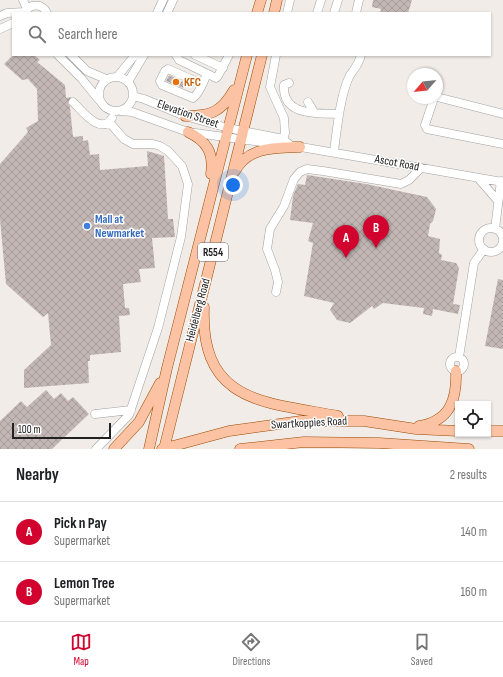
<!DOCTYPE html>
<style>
body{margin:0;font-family:"Sofia Sans Condensed",sans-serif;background:#f6f6f6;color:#202124}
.controls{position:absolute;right:12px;bottom:12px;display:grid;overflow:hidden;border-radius:0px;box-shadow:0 1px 3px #0004}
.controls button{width:36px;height:36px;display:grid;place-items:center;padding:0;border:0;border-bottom:1px solid #e0e0e0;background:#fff;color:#202124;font:20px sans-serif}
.compass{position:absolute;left:407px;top:68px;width:36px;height:36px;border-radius:50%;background:#fff;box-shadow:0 1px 3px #0004;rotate:242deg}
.scale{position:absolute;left:12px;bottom:10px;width:99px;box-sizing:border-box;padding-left:4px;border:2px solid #212121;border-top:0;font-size:11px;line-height:14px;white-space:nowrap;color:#212121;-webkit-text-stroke:3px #fff;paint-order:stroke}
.you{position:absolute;left:233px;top:185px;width:14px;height:14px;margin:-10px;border:3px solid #fff;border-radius:50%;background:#1a73e8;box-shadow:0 0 0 6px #1a73e833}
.badge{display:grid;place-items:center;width:26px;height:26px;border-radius:50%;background:#d1022d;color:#fff;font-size:13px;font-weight:700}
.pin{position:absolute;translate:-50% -33px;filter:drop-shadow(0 1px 2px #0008)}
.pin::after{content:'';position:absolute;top:21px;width:14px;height:12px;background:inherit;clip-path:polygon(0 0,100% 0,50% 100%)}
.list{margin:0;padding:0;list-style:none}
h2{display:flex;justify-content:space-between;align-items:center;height:52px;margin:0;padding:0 16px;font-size:17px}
h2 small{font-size:13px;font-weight:400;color:#757577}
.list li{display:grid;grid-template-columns:26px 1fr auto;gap:12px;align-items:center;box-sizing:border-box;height:60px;padding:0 16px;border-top:1px solid #e0e0e0}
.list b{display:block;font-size:15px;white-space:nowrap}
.list p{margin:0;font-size:13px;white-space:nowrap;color:#757577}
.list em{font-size:13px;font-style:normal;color:#757577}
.icon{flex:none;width:22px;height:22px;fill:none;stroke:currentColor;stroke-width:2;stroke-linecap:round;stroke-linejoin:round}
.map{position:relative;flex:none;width:503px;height:449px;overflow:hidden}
.search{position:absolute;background:#fff;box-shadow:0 1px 3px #0004;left:12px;right:12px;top:12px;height:44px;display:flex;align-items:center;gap:10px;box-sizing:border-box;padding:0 14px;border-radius:0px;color:#757577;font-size:15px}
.sheet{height:172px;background:#fff}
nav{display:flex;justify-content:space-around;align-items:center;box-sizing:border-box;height:56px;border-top:1px solid #e0e0e0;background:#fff;font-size:11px;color:#757577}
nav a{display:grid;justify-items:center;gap:2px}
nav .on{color:#d1022d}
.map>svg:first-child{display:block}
.building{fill:url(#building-cross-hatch)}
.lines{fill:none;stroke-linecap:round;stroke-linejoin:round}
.minor-casing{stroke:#a2a2a2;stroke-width:9}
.major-casing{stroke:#9d4901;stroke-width:11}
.minor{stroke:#fff;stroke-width:8}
.major{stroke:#fbc3a3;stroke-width:10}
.food-dot{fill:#e8710a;stroke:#fff;stroke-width:1.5}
.shop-dot{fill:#3f7fe0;stroke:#fff;stroke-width:1.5}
.labels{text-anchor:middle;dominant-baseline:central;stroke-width:3;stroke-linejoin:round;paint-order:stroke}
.shield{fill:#fff;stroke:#646464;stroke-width:1}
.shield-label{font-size:11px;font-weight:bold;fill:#212121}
.food-label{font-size:12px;font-weight:bold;fill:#c56008;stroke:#fff;text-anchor:start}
.street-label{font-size:12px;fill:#212121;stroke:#fff}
.shop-label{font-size:12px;font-weight:bold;fill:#366cbe;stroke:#fff;text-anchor:start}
</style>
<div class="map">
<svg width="503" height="449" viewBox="0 0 503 449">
<defs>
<pattern id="building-cross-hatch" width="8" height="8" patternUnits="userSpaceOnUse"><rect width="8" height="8" fill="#c2b7b4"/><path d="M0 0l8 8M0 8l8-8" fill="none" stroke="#a69d9a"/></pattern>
</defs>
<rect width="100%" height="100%" fill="#f1ece8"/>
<path class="building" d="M373,0H412L408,13H380L381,9L372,7Z
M13,55H34L40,60L37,62L65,85L66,98L71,97L68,103L70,107L73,137L83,136V141L88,140L90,155L99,154L100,170L148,166L147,151L164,156L168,219H173L175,237L152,238L155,268L139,269L141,282L123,284L125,308H129L130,315L119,316L121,352L90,355V361H88L89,383L24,388V370L51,345L48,313L43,317L6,284L0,219V164L28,132L26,128L38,121L37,89L28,79L22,80L4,64Z
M169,75L185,83L183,88L166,81Z
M307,175L366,184L427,197L436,209L433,221L430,224L428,236L440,239L439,253L442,255L441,260L456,263L459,268L453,304L460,305L458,314L433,309L432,316L423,314L424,308L383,303L374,309L372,306L350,323L337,320L330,310L334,303L304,296L313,243L308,241L313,223L290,220L293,196L298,184L305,185Z
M498,279L503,280V349L485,346Z
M46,390L54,399L61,393L68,401L73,397L89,414L52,449H0V421L21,401L27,407Z"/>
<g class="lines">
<defs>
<path id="minor" d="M23,0L27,9
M25,13C30,3 42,3 47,13
M157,13L163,0
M167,13L173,0
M287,13L290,0
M317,13L321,0
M334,13L338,0
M356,13L359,0
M0,16L7,13L25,12
M0,29L13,23
M58,55L81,78L99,100
M71,55L87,71L106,79
M176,55L179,60L216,78L218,76L229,55
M195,55L223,68
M276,55L270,87L284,118L285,133L282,143
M99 94a17 17 0 1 1 34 0a17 17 0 1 1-34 0Z
M117,77L135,55
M128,82L144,55
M289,83L284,85C282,117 318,113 339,114
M202,84L168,69L165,71L160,81L162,85L193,98C200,93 203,82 207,74
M133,96L144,99L185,116L228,128L283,139L290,145
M437,97L503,114
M434,98L425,125L427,129L503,144
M73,102C82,111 101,136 112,118
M308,102L314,112
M121,111L132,112L188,132L283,145
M295,146L503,182
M334,151C337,129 340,97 349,77C354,68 358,67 361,55
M479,179L498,201
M479 240a12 12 0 1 1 24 0a12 12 0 1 1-24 0Z
M495,229L501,181
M276,292L278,282L275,270L267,249L270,229L284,206L294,179L300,172L307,169L323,171L401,184L409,180L421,168
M450 364a7 7 0 1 1 14 0a7 7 0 1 1-14 0Z
M459,357L474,263L484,249
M95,414L131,410
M96,449L129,415L158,328L181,237L188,184L182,166L168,151L160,146L153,144H133L124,139L109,122"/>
<path id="major" d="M257,13L261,0
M274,13L277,0
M185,116C210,116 221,113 234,90
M188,132C207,141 214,153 211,174
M235,171C249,146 275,148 300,147
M204,307C200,403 264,402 338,416
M419,426C450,421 457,400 456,371
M488,431H503
M114,449L139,422L160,383
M149,449L167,368L247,55
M162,449L229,431L301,421H364L416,429L458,431
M164,449L262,55
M240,449L304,442L379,443L469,449"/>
</defs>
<use href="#minor" class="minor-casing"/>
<use href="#major" class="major-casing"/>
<use href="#minor" class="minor"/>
<use href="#major" class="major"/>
</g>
<circle class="food-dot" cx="176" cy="82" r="4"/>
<circle class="shop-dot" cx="87" cy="226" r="4"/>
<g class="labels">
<rect class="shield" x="198" y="243" width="30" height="18" rx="3"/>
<g class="shield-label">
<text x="213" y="252">R554</text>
</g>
<g class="food-label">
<text x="184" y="82">KFC</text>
</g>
<g class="street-label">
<text transform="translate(188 114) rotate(19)">Elevation Street</text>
<text transform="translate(397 163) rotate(11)">Ascot Road</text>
<text transform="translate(198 310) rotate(-75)">Heidelberg Road</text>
<text transform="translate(309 423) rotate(-3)">Swartkoppies Road</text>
</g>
<g class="shop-label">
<text x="95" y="219">Mall at<tspan x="95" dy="14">Newmarket</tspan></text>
</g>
</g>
</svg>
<div class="controls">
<button><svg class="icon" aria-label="locate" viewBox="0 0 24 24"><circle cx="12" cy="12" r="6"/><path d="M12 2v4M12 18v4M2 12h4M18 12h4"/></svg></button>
</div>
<svg class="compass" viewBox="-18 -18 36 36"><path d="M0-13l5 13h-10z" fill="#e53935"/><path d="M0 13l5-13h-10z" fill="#757577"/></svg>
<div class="scale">100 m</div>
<div class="you"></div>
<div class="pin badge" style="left:346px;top:258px">A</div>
<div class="pin badge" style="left:376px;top:248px">B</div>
<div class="search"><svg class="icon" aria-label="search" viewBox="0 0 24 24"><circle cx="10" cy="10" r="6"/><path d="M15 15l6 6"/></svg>Search here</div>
</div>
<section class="sheet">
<h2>Nearby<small>2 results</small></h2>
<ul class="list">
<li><span class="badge">A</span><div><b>Pick n Pay</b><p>Supermarket</p></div><em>140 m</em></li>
<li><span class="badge">B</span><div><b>Lemon Tree</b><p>Supermarket</p></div><em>160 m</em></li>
</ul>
</section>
<nav>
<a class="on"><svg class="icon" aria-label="map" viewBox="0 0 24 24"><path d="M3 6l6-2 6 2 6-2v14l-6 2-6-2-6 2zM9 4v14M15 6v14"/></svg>Map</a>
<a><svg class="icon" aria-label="directions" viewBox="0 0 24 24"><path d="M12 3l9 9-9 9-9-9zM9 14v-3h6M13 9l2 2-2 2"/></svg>Directions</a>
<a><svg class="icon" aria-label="saved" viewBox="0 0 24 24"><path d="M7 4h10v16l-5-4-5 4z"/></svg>Saved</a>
</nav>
